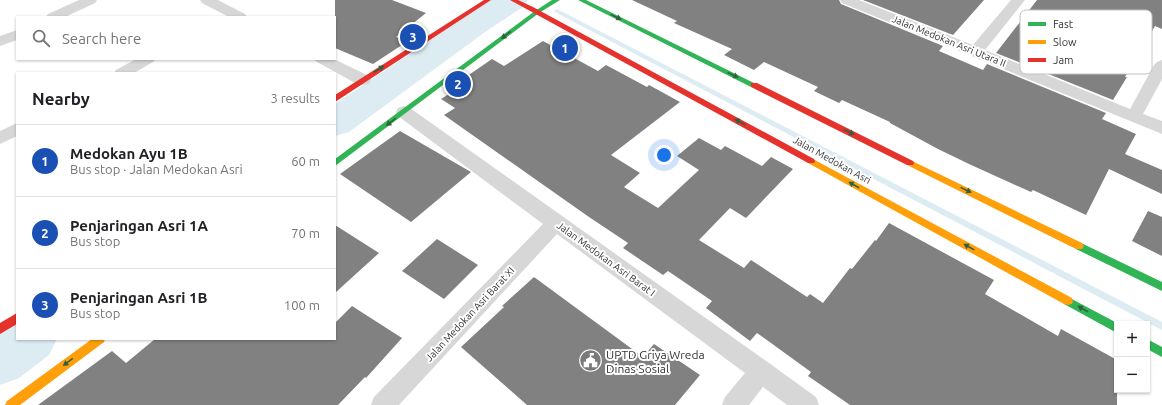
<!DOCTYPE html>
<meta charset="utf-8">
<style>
body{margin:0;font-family:Ubuntu,sans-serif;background:#f6f6f6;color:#202124}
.controls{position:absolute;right:12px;bottom:12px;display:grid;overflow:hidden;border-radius:0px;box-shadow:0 1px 3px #0004}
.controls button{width:36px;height:36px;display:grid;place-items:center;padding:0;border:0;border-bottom:1px solid #e0e0e0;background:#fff;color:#202124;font:20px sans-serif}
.you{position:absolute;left:664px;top:155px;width:14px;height:14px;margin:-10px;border:3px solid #fff;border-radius:50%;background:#1a73e8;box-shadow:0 0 0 6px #1a73e833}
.badge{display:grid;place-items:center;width:26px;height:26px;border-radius:50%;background:#d93025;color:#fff;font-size:13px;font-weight:700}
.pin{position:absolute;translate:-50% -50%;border:2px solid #fff;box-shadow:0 1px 4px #0006}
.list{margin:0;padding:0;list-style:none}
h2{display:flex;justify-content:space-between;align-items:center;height:52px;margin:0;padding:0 16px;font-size:17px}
h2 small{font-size:13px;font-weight:400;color:#757577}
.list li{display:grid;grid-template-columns:26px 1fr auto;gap:12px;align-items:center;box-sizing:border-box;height:72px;padding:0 16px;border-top:1px solid #e0e0e0}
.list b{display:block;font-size:15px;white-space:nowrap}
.list p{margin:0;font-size:13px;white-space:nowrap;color:#757577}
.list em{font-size:13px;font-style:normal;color:#757577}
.icon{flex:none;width:22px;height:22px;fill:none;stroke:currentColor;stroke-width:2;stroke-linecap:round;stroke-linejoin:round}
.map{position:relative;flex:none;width:1162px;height:405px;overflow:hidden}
.search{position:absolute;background:#fff;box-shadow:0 1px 3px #0004;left:16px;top:16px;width:320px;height:44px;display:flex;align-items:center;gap:10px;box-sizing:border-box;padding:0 14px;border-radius:0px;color:#757577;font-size:15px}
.panel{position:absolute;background:#fff;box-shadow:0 1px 3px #0004;left:16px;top:72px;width:320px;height:268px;border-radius:0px}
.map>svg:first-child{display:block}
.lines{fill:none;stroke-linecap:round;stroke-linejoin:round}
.stream{fill:#ddebf3;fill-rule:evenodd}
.river{fill:#ddebf3;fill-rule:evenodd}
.building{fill:#818181}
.street{fill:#d7d7d7;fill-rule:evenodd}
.fast{fill:#30b455;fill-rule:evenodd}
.slow{fill:#ff9f0a;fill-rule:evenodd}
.jam{fill:#e5322d;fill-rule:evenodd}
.oneway{fill:#32603f}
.labels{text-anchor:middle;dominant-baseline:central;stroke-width:4;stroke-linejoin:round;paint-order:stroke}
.street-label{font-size:10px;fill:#333;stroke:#fff}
.near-poi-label{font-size:12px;fill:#333;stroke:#fff;text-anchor:start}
.key{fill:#fff;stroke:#c2c2c2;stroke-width:1}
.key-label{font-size:11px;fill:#333}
</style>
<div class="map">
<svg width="1162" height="405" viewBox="0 0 1162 405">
<rect width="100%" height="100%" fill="#fff"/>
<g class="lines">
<path class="stream" d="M557,9L1162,322V330L555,12V10Z"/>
<path class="river" d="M490,0H528L523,7L485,32L349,132L335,136V104Z
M17,321V339H57L49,355L19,378L0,385V331Z"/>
</g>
<path class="building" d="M335,0H392L426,13L396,37L408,41L373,64L335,48Z
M632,0H839L841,4L943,46L939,51L983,70L987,64L1106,113L1102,119L1136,134L1125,154L1162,170V194L1109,169L1086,215L1033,190L1031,192L969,164L938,149L890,123V122L842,100L839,103L814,91L818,87L764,62L754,70L724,55L732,49L674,23L677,21Z
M863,0H984L953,35Z
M1037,0H1162V29L1155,26L1125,77H1127L1113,100L996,53Z
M543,41L598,71L606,65L647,87L649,85L680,102L611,155L640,173L624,187L658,208L699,170L677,156L699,138L721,150L725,146L762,166L771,157L793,169L746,218L730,208L699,240L744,268L751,260L807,297L810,294L823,303L850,268L852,269L875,240L876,241L889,223L994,280L985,294L1058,336L1061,329L1117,360V405H850L808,376L811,372L757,333L750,341L706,308L712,301L668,271L663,275L623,248L628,243L589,217L444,115L455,108L441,99L465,84L460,81L492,59L504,66Z
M400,131L471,172L411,222L340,174Z
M1148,211L1162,217V256L1132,241Z
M335,225L379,253L335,293Z
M437,239L478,265L444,299L402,271Z
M534,277L643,357L654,344L700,375L675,405H527L461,347L504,307L502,306Z
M352,306L402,338L366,378L365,377L338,405H38L112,351L126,363L155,339H335V323Z"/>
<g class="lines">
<path class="street" d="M79,0H97L95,3L65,17H46L48,14Z
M200,0H218L245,14L247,17H229L202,3Z
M840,0H859L973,45L1011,0H1025L985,50L1130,109L1154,65L1157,62L1162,60V79L1143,114L1162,121V134L842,3Z
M17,30V40L0,46V36Z
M136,59H156L153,62L134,73H114L116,70Z
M314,59H334L369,76L371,80L369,84L363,85L357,84L317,62Z
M404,106L410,108L769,363L816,397L819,405H787L763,387L749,405H722L725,397L745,373L557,234L399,405H371L374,397L543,224L398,116L396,112L398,108Z
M17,123V136L0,144V131Z"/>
<path class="fast" d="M552,0H560L539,13L335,166V159L535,11Z
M578,0H586L758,85L757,87H751Z
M1079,242L1162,282V291L1076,249L1074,246L1076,243Z
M1068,297L1119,324H1117V333L1064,304L1063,301L1064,298Z
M1147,339L1162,347V357L1147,349Z"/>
<path class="slow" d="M811,158L1072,298L1073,301L1072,304L1068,305L1064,304L808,163L807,161L808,159Z
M910,160L1082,243L1084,246L1082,249H1076L907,165L906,163L907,161Z
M92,339H105L104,342L20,405H5L7,401Z"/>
<path class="jam" d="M484,0H491L335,102V95Z
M510,0H518L533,7L814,159L815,161L814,163H808Z
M751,83H757L913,161L914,163L913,165H907L751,87Z
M17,313V324L0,334V323Z"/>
</g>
<defs><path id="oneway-solid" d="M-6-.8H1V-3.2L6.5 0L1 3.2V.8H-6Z"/></defs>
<g class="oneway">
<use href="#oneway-solid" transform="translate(616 17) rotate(26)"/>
<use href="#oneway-solid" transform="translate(506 35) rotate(143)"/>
<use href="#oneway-solid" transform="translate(379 69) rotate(-32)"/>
<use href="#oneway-solid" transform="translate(733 75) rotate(26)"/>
<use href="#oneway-solid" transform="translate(391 122) rotate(143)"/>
<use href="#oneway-solid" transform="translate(740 122) rotate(-151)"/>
<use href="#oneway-solid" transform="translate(849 132) rotate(26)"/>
<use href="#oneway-solid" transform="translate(854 185) rotate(-151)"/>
<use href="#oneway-solid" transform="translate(966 190) rotate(26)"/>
<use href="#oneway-solid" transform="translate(969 247) rotate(-151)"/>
<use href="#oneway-solid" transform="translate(1083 309) rotate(-151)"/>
<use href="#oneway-solid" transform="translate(68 362) rotate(143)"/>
</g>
<defs>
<symbol id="civic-disc" viewBox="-11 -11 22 22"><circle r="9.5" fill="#7a7a7a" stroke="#fff"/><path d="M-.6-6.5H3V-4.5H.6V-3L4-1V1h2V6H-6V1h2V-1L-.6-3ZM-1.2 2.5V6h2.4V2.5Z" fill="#fff"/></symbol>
</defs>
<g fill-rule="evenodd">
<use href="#civic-disc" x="578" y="348" width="25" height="25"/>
</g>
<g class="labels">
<g class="street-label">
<text transform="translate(949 41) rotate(22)">Jalan Medokan Asri Utara II</text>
<text transform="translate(832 160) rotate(29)">Jalan Medokan Asri</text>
<text transform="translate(606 259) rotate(36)">Jalan Medokan Asri Barat I</text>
<text transform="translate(470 314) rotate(-47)">Jalan Medokan Asri Barat XI</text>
</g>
<g class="near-poi-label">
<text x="606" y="354">UPTD Griya Wreda<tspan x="606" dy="14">Dinas Sosial</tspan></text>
</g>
</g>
<rect x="1020" y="10" width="132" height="64" rx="6" class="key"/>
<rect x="1028" y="22" width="18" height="4" fill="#30b455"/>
<rect x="1028" y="40" width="18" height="4" fill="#ff9f0a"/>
<rect x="1028" y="58" width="18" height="4" fill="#e5322d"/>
<g class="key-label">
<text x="1053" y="28">Fast</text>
<text x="1053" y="46">Slow</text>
<text x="1053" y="64">Jam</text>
</g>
</svg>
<div class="controls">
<button>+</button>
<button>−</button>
</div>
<div class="you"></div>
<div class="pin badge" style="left:565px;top:48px;background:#1a4fb4">1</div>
<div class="pin badge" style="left:458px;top:84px;background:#1a4fb4">2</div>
<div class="pin badge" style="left:413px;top:37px;background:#1a4fb4">3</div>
<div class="search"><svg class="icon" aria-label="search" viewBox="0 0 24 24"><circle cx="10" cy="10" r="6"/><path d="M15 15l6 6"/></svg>Search here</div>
<section class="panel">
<h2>Nearby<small>3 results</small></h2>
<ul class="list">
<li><span class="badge" style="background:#1a4fb4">1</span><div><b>Medokan Ayu 1B</b><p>Bus stop · Jalan Medokan Asri</p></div><em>60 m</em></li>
<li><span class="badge" style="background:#1a4fb4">2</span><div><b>Penjaringan Asri 1A</b><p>Bus stop</p></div><em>70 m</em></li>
<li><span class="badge" style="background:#1a4fb4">3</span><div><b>Penjaringan Asri 1B</b><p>Bus stop</p></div><em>100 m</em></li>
</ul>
</section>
</div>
